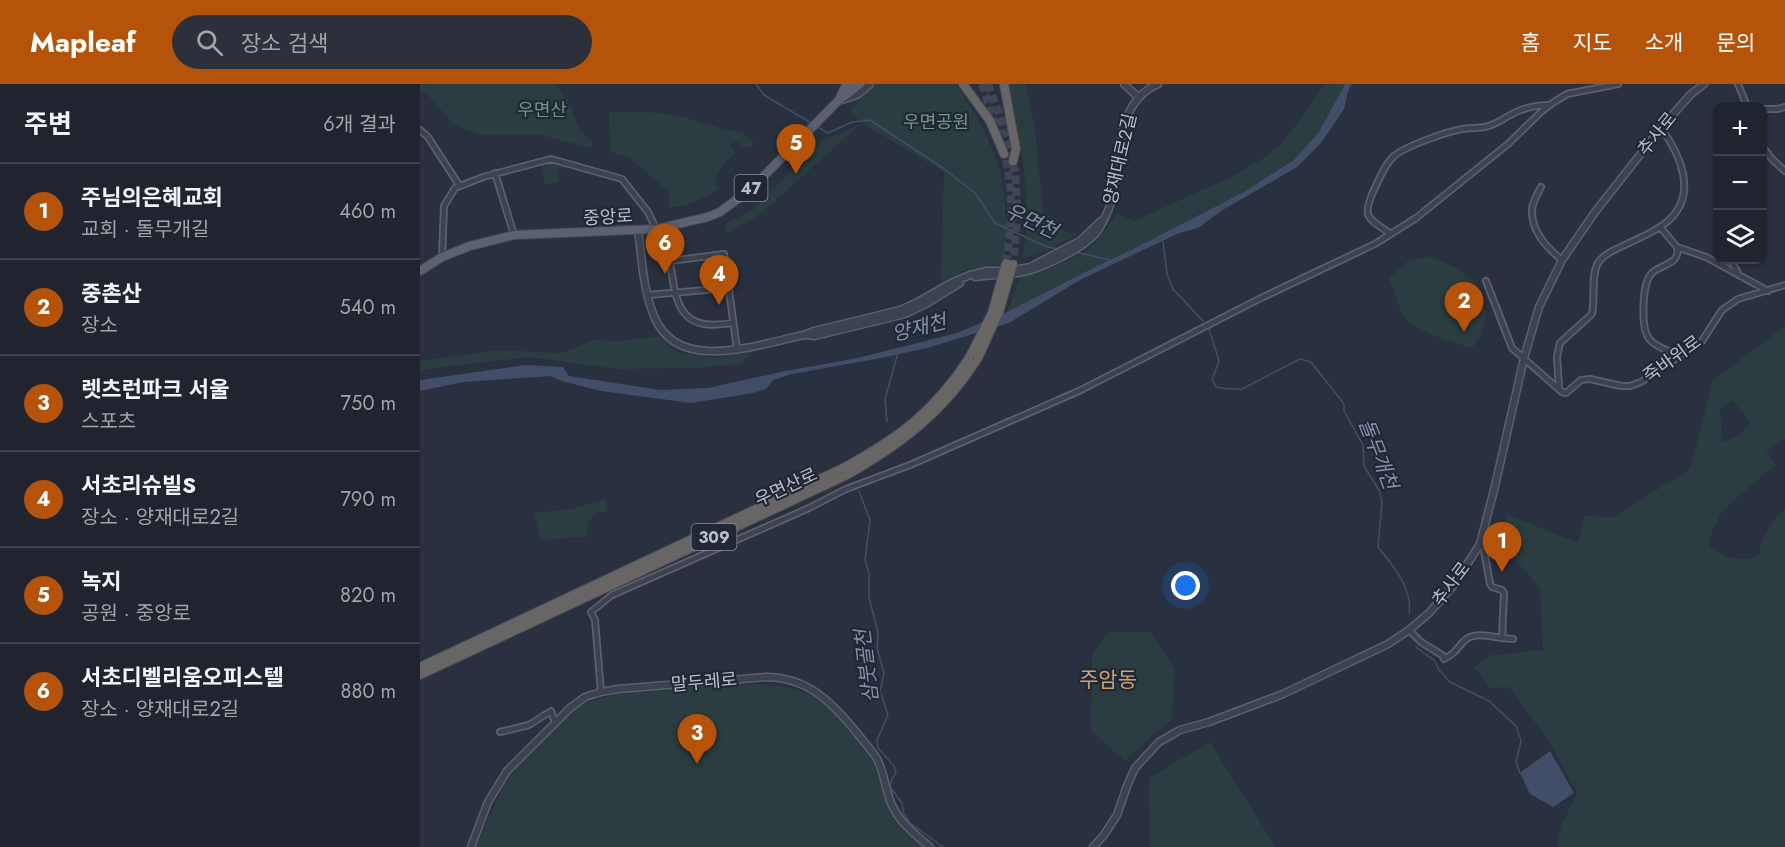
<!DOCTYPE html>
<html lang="ko">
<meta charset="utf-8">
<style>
body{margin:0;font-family:Jost,"Noto Sans KR",sans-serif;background:#2c303b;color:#f1f3f6}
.controls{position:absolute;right:18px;top:18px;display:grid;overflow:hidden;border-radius:12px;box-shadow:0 2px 4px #0004}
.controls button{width:54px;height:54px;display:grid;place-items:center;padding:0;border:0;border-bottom:2px solid #3c414b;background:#1f242f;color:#f1f3f6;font:30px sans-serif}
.you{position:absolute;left:766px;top:502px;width:21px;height:21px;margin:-15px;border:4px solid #fff;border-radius:50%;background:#1a73e8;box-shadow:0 0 0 9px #1a73e833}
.badge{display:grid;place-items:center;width:39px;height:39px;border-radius:50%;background:#b45309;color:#fff;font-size:20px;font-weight:700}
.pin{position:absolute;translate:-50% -50px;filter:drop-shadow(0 2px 3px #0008)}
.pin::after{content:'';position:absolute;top:32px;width:21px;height:18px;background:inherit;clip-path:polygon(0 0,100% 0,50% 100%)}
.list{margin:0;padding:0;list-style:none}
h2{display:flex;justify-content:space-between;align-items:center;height:78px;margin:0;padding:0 24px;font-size:26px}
h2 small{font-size:20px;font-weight:400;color:#a1a4aa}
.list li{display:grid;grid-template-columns:39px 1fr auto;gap:18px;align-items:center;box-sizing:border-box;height:96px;padding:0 24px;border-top:2px solid #3c414b}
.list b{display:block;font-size:22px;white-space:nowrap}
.list p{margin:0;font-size:20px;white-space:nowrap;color:#a1a4aa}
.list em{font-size:20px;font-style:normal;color:#a1a4aa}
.icon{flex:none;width:33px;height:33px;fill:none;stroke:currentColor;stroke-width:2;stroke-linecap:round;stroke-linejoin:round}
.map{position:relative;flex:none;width:1365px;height:763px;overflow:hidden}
header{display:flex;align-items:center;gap:36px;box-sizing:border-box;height:84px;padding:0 30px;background:#b45309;color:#fff}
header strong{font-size:28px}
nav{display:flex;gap:33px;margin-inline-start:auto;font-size:21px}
.search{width:420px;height:54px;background:#2c303b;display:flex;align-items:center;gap:15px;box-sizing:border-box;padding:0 21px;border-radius:33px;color:#a1a4aa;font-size:22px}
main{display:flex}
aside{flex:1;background:#1f242f}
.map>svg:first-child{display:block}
.green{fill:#2b3d41;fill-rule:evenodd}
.water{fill:#424e68}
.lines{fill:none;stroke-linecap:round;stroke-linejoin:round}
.stream{stroke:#424e68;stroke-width:1.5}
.trunk-tunnel{stroke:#3f4554;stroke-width:8;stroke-dasharray:8 4;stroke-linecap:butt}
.minor-casing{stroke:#5a606c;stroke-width:8}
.tertiary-casing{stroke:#5a606c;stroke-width:9}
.primary-casing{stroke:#464b58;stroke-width:10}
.trunk-casing{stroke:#474d59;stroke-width:10}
.minor{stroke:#3c424f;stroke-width:4.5}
.tertiary{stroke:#3c424f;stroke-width:6}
.primary{stroke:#5b616f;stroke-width:8}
.trunk{stroke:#686664;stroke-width:8}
.trunk-bridge-casing{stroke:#474d59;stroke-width:10;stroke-linecap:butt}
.trunk-bridge{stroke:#686664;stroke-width:8}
.labels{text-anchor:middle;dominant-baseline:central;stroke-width:4.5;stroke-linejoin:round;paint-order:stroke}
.shield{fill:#212734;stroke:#8b919c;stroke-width:1.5}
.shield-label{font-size:16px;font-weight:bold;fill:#b9bec9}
.park-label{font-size:18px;fill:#72987f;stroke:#212734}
.street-label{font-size:18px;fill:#b9bec9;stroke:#212734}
.water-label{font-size:20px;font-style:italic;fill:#8491ad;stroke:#212734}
.quarter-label{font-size:21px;fill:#cca172;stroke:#212734}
</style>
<header>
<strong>Mapleaf</strong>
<div class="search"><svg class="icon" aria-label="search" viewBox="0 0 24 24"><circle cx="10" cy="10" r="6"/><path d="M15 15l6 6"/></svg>장소 검색</div>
<nav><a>홈</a><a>지도</a><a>소개</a><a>문의</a></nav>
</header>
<main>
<aside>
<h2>주변<small>6개 결과</small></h2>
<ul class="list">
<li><span class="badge">1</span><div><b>주님의은혜교회</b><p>교회 · 돌무개길</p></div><em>460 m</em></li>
<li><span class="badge">2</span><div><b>중촌산</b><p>장소</p></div><em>540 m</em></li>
<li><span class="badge">3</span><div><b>렛츠런파크 서울</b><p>스포츠</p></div><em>750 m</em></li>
<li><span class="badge">4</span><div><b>서초리슈빌S</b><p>장소 · 양재대로2길</p></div><em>790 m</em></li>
<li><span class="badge">5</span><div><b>녹지</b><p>공원 · 중앙로</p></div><em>820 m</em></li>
<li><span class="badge">6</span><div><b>서초디벨리움오피스텔</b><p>장소 · 양재대로2길</p></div><em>880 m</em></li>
</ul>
</aside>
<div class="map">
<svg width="1365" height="763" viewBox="0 0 1365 763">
<rect width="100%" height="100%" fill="#29303f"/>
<path class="green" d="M0,0H136L150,21L160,47L172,56L171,64L121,51H60L34,41L7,10H0Z
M455,0H536C565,45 584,77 586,132C586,149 587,165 582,182L549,185L521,197L524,88L442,39L338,132L307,150L305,140L332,126L404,55L419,50L442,39L430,28L446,8Z
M588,0H605L614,38L623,126L645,148L658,150L626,167L602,175C604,161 607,147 607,133C606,89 599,43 588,0Z
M905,0H925L899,48L878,74L822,109L713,165L675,183L587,228L600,194C622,186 648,179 667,166C680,157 688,142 697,129L714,137L813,92L847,72L865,56Z
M189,28C211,28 233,27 255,31C278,36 299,46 323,49L334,59L330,63H324L317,58L310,60L315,69C304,78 297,87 295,100L300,105C285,113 266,124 249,123V108L210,74L193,69L190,67Z
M125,77L153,82L152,84L138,85L140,99L125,100L120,79Z
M1010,172L1036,184L1056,199L1067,229L1060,253L1052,264C1036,260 994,247 985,233C978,224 974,205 969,194L988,177Z
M1365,242V355L1346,368L1356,380L1303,426L1292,447L1289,461C1297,473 1326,479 1338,471C1343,452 1349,437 1365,425V763H1137L1141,742L1157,709L1130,659L1089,603L1070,604L1054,583L1072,571L1123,566L1120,504L1084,463L1086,430L1158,459L1164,432L1193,433L1270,385L1293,296ZM1312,316L1330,337C1327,346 1312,357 1302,358L1300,326Z
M239,252L258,269L296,274L332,268L321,280L275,284L197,285L108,273L0,286V277L78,266L143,269L174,256L201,257Z
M186,415L188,428L177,429L168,438L167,453L120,456L114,429L152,425Z
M689,548H731L755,585L752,634L705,677L671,647L672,570Z
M323,600C376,600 401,607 434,652C441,661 450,671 455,682C464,704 470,735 489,752C493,756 499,759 504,763H55L81,707L97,683L146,630L168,618L197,610Z
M790,658L856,763H730L729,694Z"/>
<path class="water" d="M925,0H932L928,7L924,25L901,59L877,83L801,127L778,144L759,149L660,196L589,239L507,264L456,275L372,290L353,296L346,305L333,309L271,319L181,307L142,297L130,292L43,298L0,307V296L105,281L143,283L149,292L240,306L287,304L366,287L438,274L537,249L587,228L675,183L713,165L822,109L874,76L899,48Z
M1130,667L1154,709L1133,723L1110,710L1100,689Z"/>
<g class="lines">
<path class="stream" d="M336,0L344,11L391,39
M398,43L408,49L432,38L450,36L523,84L555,109L575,139L627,163L639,165
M743,158L747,190L753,205L783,237
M655,168L691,176
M789,245L799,277L792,295L796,303L808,305H822L880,275L891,278L924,320V327L943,361L944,382L960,408L962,419L958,463C973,482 993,504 989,530
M467,338L465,315L478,269
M439,407L450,436L445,476L449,489V513L458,549L457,563L464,590L460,607L468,631L457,656L458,664L474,682L476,689L472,695L470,703L482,719L483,728L490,739L523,763
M996,563L1015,577L1019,586L1030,598L1069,617L1096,642L1101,657L1096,678L1100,689"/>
<path class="trunk-tunnel" d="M562,0L578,50
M568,0C577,25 588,50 593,76C599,110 597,145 593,180
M583,64C594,102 592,141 586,179"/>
<defs>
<path id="minor" d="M1318,0L1327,22
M1342,25H1357L1365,23
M0,46L8,53L39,101
M1342,62L1352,75L1365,87
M75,89L94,151
M1121,103C1118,109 1113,117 1112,125C1111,147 1126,163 1142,176
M1240,143L1257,163L1286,173L1348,207
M971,150C950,135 941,135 953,108C959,96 964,81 974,72C986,62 1026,48 1042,45C1050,44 1058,44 1065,43C1076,41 1084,34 1094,29C1106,23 1117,21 1130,21
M1257,163C1261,181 1240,180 1231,190C1222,201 1221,242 1228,253C1234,263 1250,267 1260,272
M22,173L24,122L35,104L63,93L131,75L202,95L228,128L236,145
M1311,176L1319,191
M1066,197L1092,264L1142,308L1146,309L1161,296L1170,295L1201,302H1210L1221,298L1282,257L1302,226L1318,215L1365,201
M228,211L309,204
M313,239C304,240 294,242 284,240C254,235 254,201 250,177L304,170L317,265
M1139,305L1137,273L1140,259L1172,230C1175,216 1171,190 1178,179C1184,169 1199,164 1209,159C1223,152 1239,146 1249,136C1278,109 1260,70 1241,44
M989,546L1001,558L1022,571L1024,575C1034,570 1036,566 1043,558C1052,547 1070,552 1082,554L1084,509L1082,506L1072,503L1070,500L1062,455
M1082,554L1093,555
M181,608L175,536L171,528L192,511L389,424L426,405L490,381L661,306L839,215L955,160L996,134L1088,60L1122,27L1134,18L1147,10L1198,0
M80,648L109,641L131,627L135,638"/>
<path id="tertiary" d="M704,0L718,13
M422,16L437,11L450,0
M218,146C222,175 223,206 234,232C257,291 339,260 384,251L394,247L480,226L498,218L531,199L550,191L567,187H589L610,183L660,157L681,137
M555,193C575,190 595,192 614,185C633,178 671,161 680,143C685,134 690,124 692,114C701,75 694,19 738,0
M387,251L395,252L485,230L506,220L540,199
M51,763L68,718L87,687L150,624L165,613L181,608L198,605L346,593C387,593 412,618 437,649C443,657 451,665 457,675C464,688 465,704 471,719C479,738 494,750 510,763
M673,763L684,751L697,731L707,702L715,684L739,658L760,646L789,638L863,610L968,560L989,546L1009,529L1034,501L1060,460L1075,402L1104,274L1119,223L1142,176L1175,128L1241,44L1270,11L1284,0"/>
<path id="primary" d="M419,16L424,5L428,0
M0,187L22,173L50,162L94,151L236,145L288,133L300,128L331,105L418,17L440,0"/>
<path id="trunk" d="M543,0L570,37L584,70
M584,0L596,65L593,77
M0,583L421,385C477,355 514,328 549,274
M0,591L425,392C480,361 524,328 558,274"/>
</defs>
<use href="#minor" class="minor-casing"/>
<use href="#tertiary" class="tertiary-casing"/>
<use href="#primary" class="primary-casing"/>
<use href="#trunk" class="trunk-casing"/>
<use href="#minor" class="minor"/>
<use href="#tertiary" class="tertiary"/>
<use href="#primary" class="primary"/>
<use href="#trunk" class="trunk"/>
<defs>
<path id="trunk-bridge" d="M549,274L572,229L586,179
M558,274L579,228L593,180"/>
</defs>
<use href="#trunk-bridge" class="trunk-bridge-casing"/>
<use href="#trunk-bridge" class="trunk-bridge"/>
</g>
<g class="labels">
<g class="shield">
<rect x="314.5" y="91" width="33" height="26" rx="4.5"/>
<rect x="271.5" y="440" width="45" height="26" rx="4.5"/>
</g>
<g class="shield-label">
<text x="331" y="104">47</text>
<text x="294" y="453">309</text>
</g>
<g class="park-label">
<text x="122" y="26">우면산</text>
<text x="516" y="38">우면공원</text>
</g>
<g class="street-label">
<text transform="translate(1237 50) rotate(-51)">추사로</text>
<text transform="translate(700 75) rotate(-77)">양재대로2길</text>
<text transform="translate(188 133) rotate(-3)">중앙로</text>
<text transform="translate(1252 275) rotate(-36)">죽바위로</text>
<text transform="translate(366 403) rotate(-25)">우면산로</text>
<text transform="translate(1031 500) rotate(-53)">추사로</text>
<text transform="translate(284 598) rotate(-5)">말두레로</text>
</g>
<g class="water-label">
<text transform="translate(611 137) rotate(25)">우면천</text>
<text transform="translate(499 244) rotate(-14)">양재천</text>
<text transform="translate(958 370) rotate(69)">돌무개천</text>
<text transform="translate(447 582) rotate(-97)">삼붓골천</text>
</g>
<g class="quarter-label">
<text x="688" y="596">주암동</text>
</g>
</g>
</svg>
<div class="controls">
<button>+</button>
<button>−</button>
<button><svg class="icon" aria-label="layers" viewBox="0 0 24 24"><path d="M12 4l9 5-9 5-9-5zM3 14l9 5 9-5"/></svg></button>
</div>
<div class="you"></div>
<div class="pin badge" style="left:1082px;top:488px">1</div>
<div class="pin badge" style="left:1044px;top:248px">2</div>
<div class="pin badge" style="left:277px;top:680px">3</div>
<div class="pin badge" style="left:299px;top:221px">4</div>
<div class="pin badge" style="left:376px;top:90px">5</div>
<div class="pin badge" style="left:245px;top:190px">6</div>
</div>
</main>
